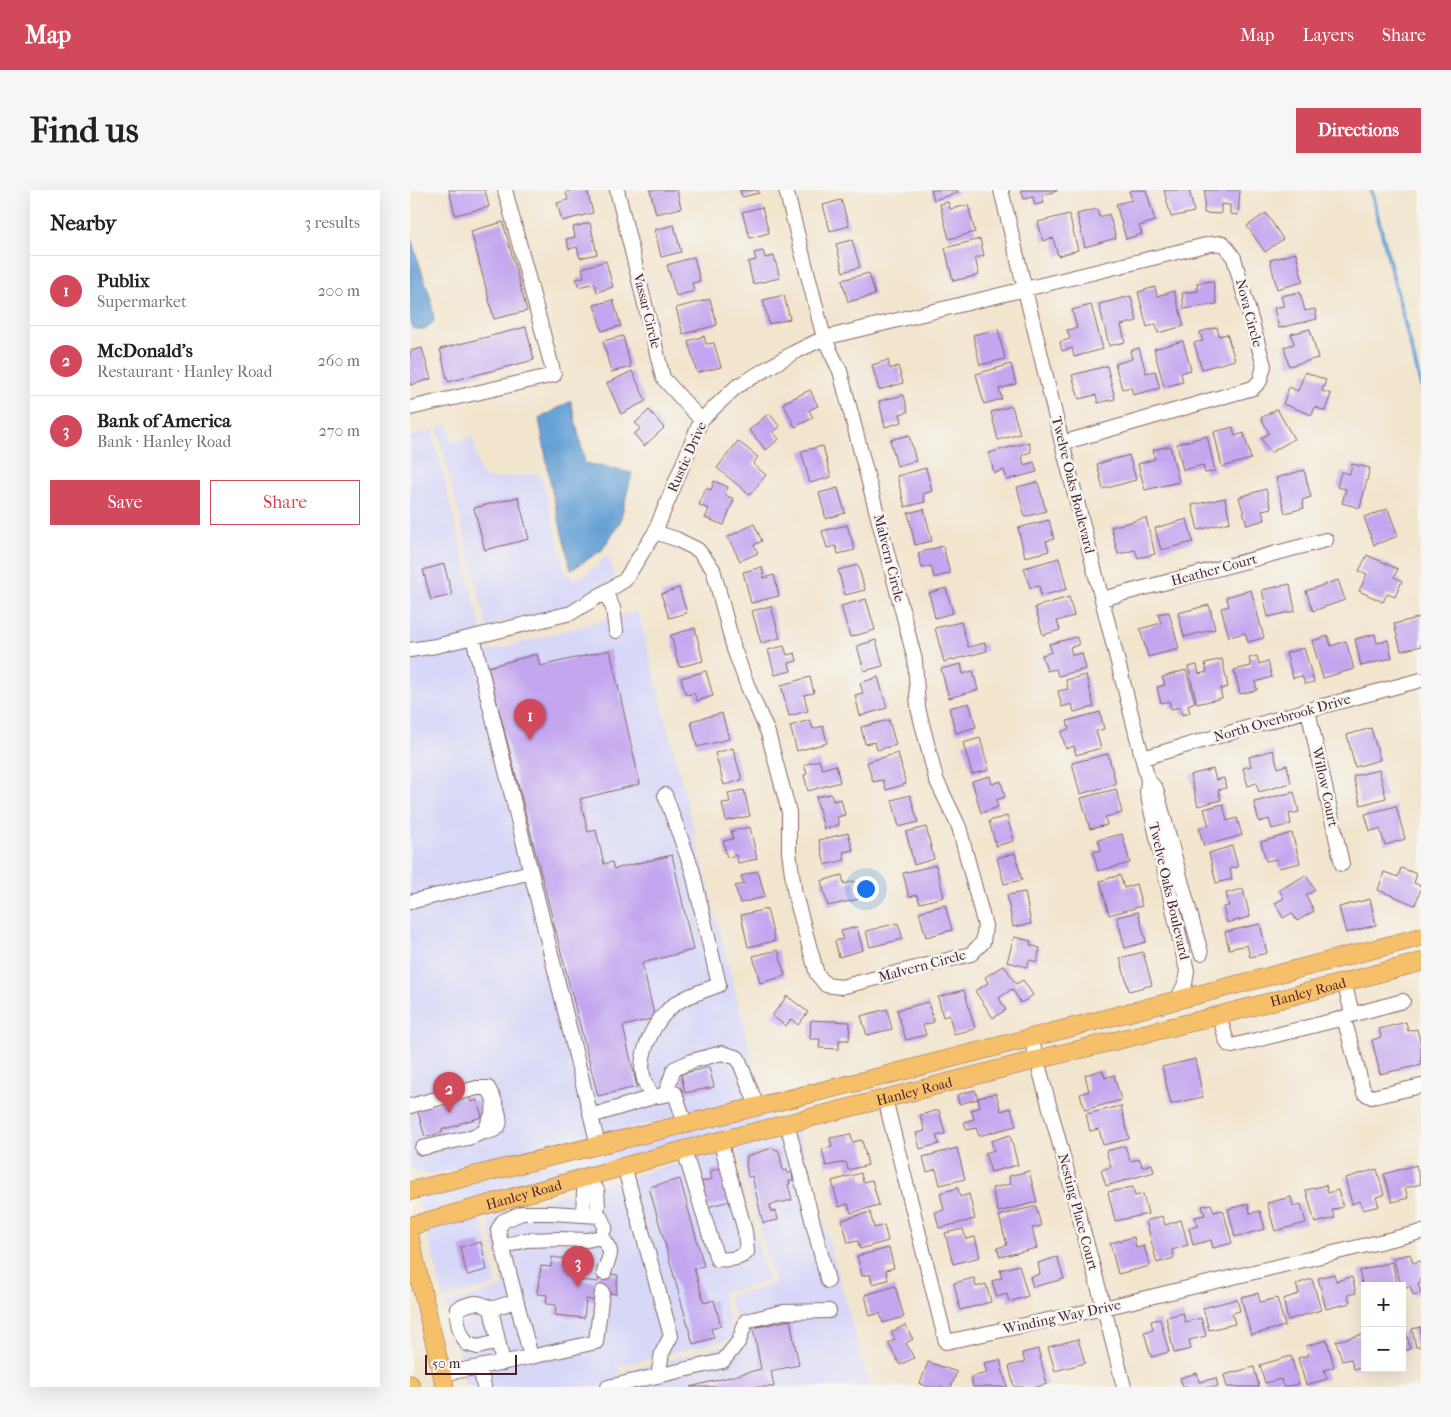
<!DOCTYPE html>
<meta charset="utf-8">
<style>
body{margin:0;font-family:"IM FELL French Canon",serif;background:#f6f6f6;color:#202124}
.controls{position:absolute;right:15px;bottom:15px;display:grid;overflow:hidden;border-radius:0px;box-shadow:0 5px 20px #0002}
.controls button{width:45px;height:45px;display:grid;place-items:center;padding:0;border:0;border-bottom:1px solid #e0e0e0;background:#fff;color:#202124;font:25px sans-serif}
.scale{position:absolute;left:15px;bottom:12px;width:92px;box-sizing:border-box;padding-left:5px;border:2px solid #4a1f2b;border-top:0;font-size:14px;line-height:18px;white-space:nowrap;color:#4a1f2b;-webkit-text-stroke:4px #f6f6f2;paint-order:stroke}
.you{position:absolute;left:455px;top:698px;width:18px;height:18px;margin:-12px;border:4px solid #fff;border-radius:50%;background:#1a73e8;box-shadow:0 0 0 8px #1a73e833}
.badge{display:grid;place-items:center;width:32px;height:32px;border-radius:50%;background:#d1495b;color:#fff;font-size:16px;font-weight:700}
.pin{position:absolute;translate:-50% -41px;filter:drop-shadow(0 1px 2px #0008)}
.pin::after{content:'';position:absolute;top:26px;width:18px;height:15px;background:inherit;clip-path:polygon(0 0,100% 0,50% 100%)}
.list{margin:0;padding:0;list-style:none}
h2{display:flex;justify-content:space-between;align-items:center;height:65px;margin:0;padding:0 20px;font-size:21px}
h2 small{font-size:16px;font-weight:400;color:#757577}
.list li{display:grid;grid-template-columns:32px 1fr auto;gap:15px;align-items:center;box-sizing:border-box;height:70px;padding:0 20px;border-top:1px solid #e0e0e0}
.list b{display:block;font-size:19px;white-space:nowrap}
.list p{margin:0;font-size:16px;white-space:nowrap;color:#757577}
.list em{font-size:16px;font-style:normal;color:#757577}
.actions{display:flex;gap:10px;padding:15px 20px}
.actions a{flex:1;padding:11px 0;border:1px solid #d1495b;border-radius:0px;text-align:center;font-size:18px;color:#d1495b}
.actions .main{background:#d1495b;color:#fff}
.map{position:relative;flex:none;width:1011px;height:1197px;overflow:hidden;border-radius:0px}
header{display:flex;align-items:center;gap:30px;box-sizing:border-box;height:70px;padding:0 25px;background:#d1495b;color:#fff}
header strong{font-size:24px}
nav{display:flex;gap:28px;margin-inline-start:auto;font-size:18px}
.intro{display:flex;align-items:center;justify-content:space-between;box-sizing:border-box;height:120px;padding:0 30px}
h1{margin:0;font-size:35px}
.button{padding:12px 22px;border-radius:0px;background:#d1495b;color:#fff;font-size:18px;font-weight:700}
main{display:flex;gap:30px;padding:0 30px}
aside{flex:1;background:#fff;border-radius:0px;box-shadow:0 5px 20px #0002}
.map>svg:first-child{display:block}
.built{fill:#d7d7f8}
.water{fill:#649fd4;stroke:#575f80}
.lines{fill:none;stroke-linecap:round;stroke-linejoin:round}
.stream{stroke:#649fd4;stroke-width:4}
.building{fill:#c2a6ef}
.minor-casing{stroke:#856464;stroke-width:16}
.major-casing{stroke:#856464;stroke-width:19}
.minor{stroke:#fff;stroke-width:14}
.major{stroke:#f6c06b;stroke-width:18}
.labels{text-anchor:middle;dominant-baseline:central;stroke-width:5;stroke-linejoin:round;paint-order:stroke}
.street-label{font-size:14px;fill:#4a1f2b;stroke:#f6f6f2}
</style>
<header>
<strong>Map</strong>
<nav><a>Map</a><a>Layers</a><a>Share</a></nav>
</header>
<div class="intro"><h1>Find us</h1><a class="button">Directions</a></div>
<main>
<aside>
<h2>Nearby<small>3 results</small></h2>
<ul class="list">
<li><span class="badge">1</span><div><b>Publix</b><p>Supermarket</p></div><em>200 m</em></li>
<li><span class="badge">2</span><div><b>McDonald's</b><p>Restaurant · Hanley Road</p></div><em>260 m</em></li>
<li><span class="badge">3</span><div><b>Bank of America</b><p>Bank · Hanley Road</p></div><em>270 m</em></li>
</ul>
<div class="actions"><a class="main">Save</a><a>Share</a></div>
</aside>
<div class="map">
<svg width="1011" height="1197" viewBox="0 0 1011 1197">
<rect width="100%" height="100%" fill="#f6f6f2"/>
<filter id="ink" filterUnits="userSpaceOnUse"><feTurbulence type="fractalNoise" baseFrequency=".02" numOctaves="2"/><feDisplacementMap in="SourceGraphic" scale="10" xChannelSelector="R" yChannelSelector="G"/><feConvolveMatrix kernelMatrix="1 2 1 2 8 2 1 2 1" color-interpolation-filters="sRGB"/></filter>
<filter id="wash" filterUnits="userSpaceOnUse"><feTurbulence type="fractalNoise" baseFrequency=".0096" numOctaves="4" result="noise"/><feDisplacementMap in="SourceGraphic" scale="20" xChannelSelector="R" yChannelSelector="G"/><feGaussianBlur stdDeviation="1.12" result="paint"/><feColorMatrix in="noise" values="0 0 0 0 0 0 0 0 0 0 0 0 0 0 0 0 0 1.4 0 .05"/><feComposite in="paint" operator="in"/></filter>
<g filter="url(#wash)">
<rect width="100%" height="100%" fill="#f2e5ce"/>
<path class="built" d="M38,235L42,253L63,247L68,274L70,282L74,287L84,289L127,283L132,289L155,381L157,385L164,389L169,388L186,377L198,364L205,388L158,417L77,437L27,237Z
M22,240L77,462L228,421L352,907L19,985L0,979V246Z
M361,920L364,930L13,1026L8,1005Z
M388,939L459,1197H221L216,1180L327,1153L330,1147L319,1107L359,1096L363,1094L364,1090L327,958L325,955Z
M321,959L358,1091L312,1103L324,1148L209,1176L215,1197H57L36,1114L94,1097L77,1026Z
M72,1024L71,1027L87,1094L34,1109L16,1039Z"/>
<path class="water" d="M0,46L21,109L24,131L15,139H4L0,132Z
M161,211L175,273L222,283L210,332L192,360L161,380L142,301L129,228Z"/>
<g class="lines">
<path class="stream" d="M961,0L1011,196"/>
</g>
<g id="blocks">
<path class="building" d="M39,0H75L79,17L45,25Z
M162,0H177L183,23L152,31L147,13L158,10L156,2Z
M240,0H267L271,18L246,24Z
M330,0H348L349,3L332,7Z
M521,0H547L548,3L524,10Z
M611,0H647V1L632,5L634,13L625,15L623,7L614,9Z
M722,0H736L745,31L729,36L732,44L716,49L706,14L722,10L719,1Z
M754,0H779L784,22L761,27Z
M795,0H830L828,25L820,24V15L811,14V24L794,23Z
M431,10L439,36L420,41L413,15Z
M538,12L540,19L558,15L565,42L539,49L530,14Z
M352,17L359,43L340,48L332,22Z
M687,19L689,27L699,24L706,48L675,57L667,24Z
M856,23L873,49L855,62L837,36Z
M659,24L668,60L648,66L643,48L633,51L628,32Z
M93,32L117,121L84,129L61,41Z
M180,33L187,64L170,68L167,57L159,59L156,49L165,47L163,37Z
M264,35L271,62L251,67L245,40Z
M570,49L574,66L565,68L569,85L543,91L535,58Z
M442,50L450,77L433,82L426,54Z
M353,61L355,68L364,66L370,88L343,94L338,72L346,70L344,63Z
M886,63L893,92L867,99L860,70Z
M284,67L290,91L282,93L284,101L266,106L257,75Z
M196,71L203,97L187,102L185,93L169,97L166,89L174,87L172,78Z
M459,83L465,105L438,112L432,90Z
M803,91L807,114L774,119L772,103L788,101L787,93Z
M745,97L747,106L764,101L774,136L748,143L746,134L737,137L728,102Z
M890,102L895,121L905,119L907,129L869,138L864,118L874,116L871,106Z
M374,105L380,129L359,134L353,110Z
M721,106L727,131L711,135L715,152L699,156L689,114Z
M300,109L307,135L273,144L266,118Z
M203,110L211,136L192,141L184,115Z
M681,115L693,159L664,167L662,158L652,161L650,152L660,149L657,140L667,138L662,120Z
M116,137L124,170L38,192L30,159Z
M807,137L809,146L817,144L825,170L792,179L784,153L793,151L790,142Z
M588,139L595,169L570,175L563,145Z
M900,139L908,168L879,176L874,157L884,154L881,144Z
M213,146L221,177L201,182L193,151Z
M294,146L296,154L304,153L311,177L287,183L278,151Z
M773,151L781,180L771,183L773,192L754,197L744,159Z
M12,158L21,189L0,195V161Z
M729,158L736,183L745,181L750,198L723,205L721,197L712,199L705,174L722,169L720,161Z
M478,170L480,179L488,176L493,193L469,200L462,175Z
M601,174L606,194L589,199L592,209L574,214L566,184Z
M697,176L705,209L688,213L686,205L669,209L662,185Z
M222,181L236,211L211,224L197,193Z
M895,182L916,190L912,201L921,204L915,221L905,217L902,225L873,214L879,197L888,201Z
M400,200L408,216L399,220L403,228L385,237L373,213Z
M494,205L498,222L490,224L492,232L475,237L469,211Z
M602,216L610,244L588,250L581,222Z
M867,219L884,249L860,263L851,248L859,243L851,228Z
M239,220L254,238L234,256L224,244L231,238L225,233Z
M359,223L370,237L363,242L369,249L356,260L339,240Z
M823,237L825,246L834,243L841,269L812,277L804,242Z
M499,245L506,271L487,276L480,250Z
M797,246L805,281L795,283L793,275L773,280L767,254Z
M328,251L348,267L343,274L356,285L340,305L307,278Z
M619,252L621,262L612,265L614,275L624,272L627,282L597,290L594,280L584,283L579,263Z
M413,256L421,287L400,293L391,261Z
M760,256L769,292L735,300L728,274L745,269L743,260Z
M719,265L726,290L693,299L687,274Z
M942,274L960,278L950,318L932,313L936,299L927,297L931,282L940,284Z
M516,278L522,301L513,304L515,312L495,317L487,286Z
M894,280L901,307L892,310L894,318L875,323L866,288Z
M304,291L318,297L315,305L324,309L314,335L295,328L299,319L289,315L296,298L301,300Z
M628,292L636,321L615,327L607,297Z
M428,298L435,323L416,329L409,303Z
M856,299L861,318L852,320L855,330L837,335L829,307Z
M108,307L119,349L75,360L64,318Z
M815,308L820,332L788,340L782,315Z
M514,319L522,351L505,355L498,323Z
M978,319L988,346L964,355L954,327Z
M736,328L745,364L728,368L725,360L708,364L701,337Z
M777,329L783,352L751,360L745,338Z
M639,330L644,349L636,351L639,361L615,367L608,338Z
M344,334L352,351L344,355L348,363L330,371L318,347Z
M437,335L445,360L428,364L426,356L417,358L412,341Z
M533,356L540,383L524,388L521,376L512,378L508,363Z
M957,365L988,379L984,387L992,391L985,407L977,404L973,412L949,401L957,384L949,381Z
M649,368L657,399L631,406L629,396L620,398L614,378Z
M34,374L42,405L21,410L13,380Z
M448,375L455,400L435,405L428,380Z
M352,377L354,388L364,385L369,406L341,413L333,382Z
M928,390L935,410L903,421L896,401Z
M880,394L885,421L858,427L852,400Z
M269,398L277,423L259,428L251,404Z
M536,398L543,423L525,428L519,403Z
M841,400L854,448L838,452L835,443L819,447L811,418L819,416L816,407Z
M659,407L664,426L647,431L650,440L633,445L625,417Z
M456,409L465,440L440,447L431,416Z
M799,415L805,439L774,447L768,423Z
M361,416L370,448L351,453L342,421Z
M759,422L769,459L738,467L730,439L751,433L748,424Z
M1011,427V456L991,461L984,434Z
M551,432L558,457L575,453L577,461L534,472L525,438Z
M285,438L293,471L269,477L261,445Z
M965,444L967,453L978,450L982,468L951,476L945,449Z
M918,446L921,456L936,451L944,479L913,488L902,451Z
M667,447L669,455L660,457L662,465L672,463L676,479L648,486L646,479L637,481L632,465L642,462L639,454Z
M466,450L473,476L454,481L447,456Z
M374,456L377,465L385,463L387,471L379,473L381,481L365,485L358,460Z
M894,458L904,492L895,494L892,486L883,488L876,463Z
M200,460L230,594L170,609L178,642L186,640L194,674L202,672L204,679L262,665L283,760L232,773L245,828L213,836L227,897L188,906L78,477L127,464L130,476Z
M847,466L849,474L858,471L862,487L845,492L847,500L830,504L824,480L841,476L839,468Z
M812,469L818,497L810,499L812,508L787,514L778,477L787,475L789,484L797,482L795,473Z
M551,474L553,484L563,481L568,500L539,508L531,479Z
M776,480L785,512L778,515L780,523L772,525L770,517L761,519L759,511L751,513L747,497L755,495L752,487Z
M296,481L303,506L287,511L284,503L276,505L271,488Z
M676,485L684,517L664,522L662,514L652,517L648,501L658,499L656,490Z
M400,487L404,503L394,505L398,521L379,526L371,495Z
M468,487L477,518L450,526L445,505L453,503L450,493Z
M559,513L566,537L546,543L539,518Z
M690,522L694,539L686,541L691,558L666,565L664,556L656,559L651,542L659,539L657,531Z
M312,523L319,549L287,557L281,531Z
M400,530L403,539L413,536L417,553L387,561L380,536Z
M479,530L486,555L467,560L465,552L455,554L451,537Z
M961,538L970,570L945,577L937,545Z
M570,548L579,580L562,584L553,553Z
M323,558L332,590L314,595L305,563Z
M863,560L868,578L877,575L881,593L849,602L846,593L838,596L833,578L841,576L839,567Z
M488,563L496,594L476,600L473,590L463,592L457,572Z
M698,564L706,594L670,604L662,573Z
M409,570L412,579L426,575L430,592L398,601L394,585L397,584L394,575Z
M803,579L806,590L814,588L816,598L808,600L811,610L788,616L780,585Z
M969,580L976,608L951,615L943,586Z
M580,586L582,594L591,591L595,607L586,610L588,617L571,623L562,591Z
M706,599L712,623L695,627L697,635L680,639L671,608Z
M334,600L340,626L316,631L312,613L320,612L318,603Z
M884,602L889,622L879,624L881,634L862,639L859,629L849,632L844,612Z
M421,604L423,611L431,609L435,625L427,627L429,635L414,639L406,607Z
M500,605L508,632L489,637L482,610Z
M813,614L817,631L827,628L832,645L794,656L789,639L799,636L794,619Z
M986,616L995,649L975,655L970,639L960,641L955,624Z
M597,626L604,651L586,656L579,631Z
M340,637L347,669L328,673L326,665L317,668L313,651L323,649L321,641Z
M516,637L524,669L504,675L496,642Z
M438,643L443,660L433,662L435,670L415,675L409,650Z
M882,643L890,673L869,678L867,669L856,671L851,652Z
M712,644L720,673L688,681L683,662L691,660L688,650Z
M822,656L828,677L820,678L822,689L806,693L799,663Z
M605,663L612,690L594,694L587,668Z
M526,675L534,707L510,713L507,705L499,707L493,683Z
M991,678L1007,684L1004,693L1011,696V699L1005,715L968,700L974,682L988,687Z
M348,681L355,707L330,713L325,696L334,694L331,686Z
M432,685L434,694L444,691L449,709L418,716L411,691Z
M710,685L714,698L726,694L732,716L699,725L690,691Z
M896,685L905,700L896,705L904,721L887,731L882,723L873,728L865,713L874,708L869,700Z
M833,699L840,727L817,733L813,717L819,716L816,703Z
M615,702L621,734L603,737L597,705Z
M960,709L966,735L936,743L929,717Z
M535,715L542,740L516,747L509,722Z
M357,719L365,751L338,757L331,725Z
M728,722L736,752L715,758L707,727Z
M488,733L493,749L460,757L456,741Z
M850,734L857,763L840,767L837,755L819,759L815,742Z
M447,737L453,760L429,767L425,751L433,749L431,741Z
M604,747L621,751L620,755L630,758L627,772L619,770L617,777L597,772Z
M368,760L375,786L350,793L343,766Z
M733,762L742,795L719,801L710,768Z
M594,775L606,794L613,790L623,805L611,813L602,799L589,808L596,820L583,828L565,801L578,793L575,787Z
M554,800L565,839L544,844L539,825L533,827L528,807Z
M377,806L398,822L388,835L381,829L376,836L362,826Z
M518,812L524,832L513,835L516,845L496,850L487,820Z
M477,819L482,839L457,845L451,826Z
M401,830L440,832L439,850H429V859L409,858L410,849H400Z
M996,832L998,841L1007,839L1011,855V875L970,884L962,850L971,847L969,839Z
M785,869L793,907L761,914L752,877Z
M299,877L304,897L275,903L271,884Z
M692,880L695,888L704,885L711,910L675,920L670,904L679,901L675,885Z
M565,900L568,909L549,914L547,905Z
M586,903L591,921L601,918L606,936L569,946L566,938L557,940L554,932L564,929L561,920L570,917L568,908Z
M59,906L61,912L67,910L72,927L48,934V935L31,940L32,943L15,947L7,918Z
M711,916L719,949L693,955L689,939L680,941L676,924Z
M529,920L535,944L526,946L529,954L510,959L506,943L515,941L510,925Z
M441,944L442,952L452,950L458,975L438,980L436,972L416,976L412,959L422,957L420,948Z
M600,945L608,975L581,982L575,963L584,960L581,951Z
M715,956L720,971L730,969L732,977L742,974L744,982L696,996L691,980L701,977L696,961Z
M362,958L369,961L373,981L377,980L378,984L382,982L383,990L379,991L380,994H378L382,1010L360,1015L361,1022L366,1021L368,1030L353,1033L342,986L338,987L336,975L337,966Z
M547,958L555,989L530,995L526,979L517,982L513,967Z
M1006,975L1011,994L995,998L998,1008L982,1012L974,984Z
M311,978L320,1011L297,1017L291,992L302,989L300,981Z
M967,979L974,1005L966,1007L969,1016L953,1020L950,1011L942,1014L935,988Z
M619,981L627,1012L588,1022L582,998L601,994L599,986Z
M451,983L453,992L462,990L469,1015L441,1023L438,1014L429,1017L422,991Z
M270,989L294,1076L284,1078L294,1113L304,1110L311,1136L301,1139L304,1148L283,1154L239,997Z
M916,995L918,1003L928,1000L933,1017L922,1020L925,1028L905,1033L896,1000Z
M723,997L725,1006L733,1004L738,1024L705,1031L698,1002Z
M548,998L550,1007L559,1004L565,1029L529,1038L525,1022L534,1020L530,1003Z
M881,1007L883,1016L891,1014L896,1033L865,1041L857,1013Z
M801,1014L804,1022L813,1020L822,1053L803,1058L801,1050L783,1055L779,1038L788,1036L785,1027L795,1025L792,1016Z
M838,1014L840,1023L850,1021L855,1039L825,1047L818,1019Z
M626,1016L631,1036L622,1038L627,1058L590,1067L587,1058L597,1055L589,1026Z
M460,1022L464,1038L474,1035L478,1051L450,1059L448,1051L438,1053L432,1030Z
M752,1026L755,1035L771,1030L778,1055L762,1060L764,1068L747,1073L736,1031Z
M553,1039L556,1049L565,1047L570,1067L543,1074L535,1043Z
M724,1047L726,1058L734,1056L740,1076L708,1084L700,1053Z
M71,1052L77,1080L57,1085L50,1057Z
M479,1058L484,1078L476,1080L478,1090L462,1094L460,1084L452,1086L447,1066Z
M1000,1064L1003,1073L1011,1071V1092L1008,1093L1011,1103L1003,1105L1000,1096L992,1098L983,1068Z
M142,1067L171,1071L169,1090L188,1092L189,1083L208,1085L206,1104L187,1101L186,1111L176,1109L174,1128L145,1125L146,1115L136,1114L137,1105L127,1104L131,1076L141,1077Z
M647,1067L654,1089L623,1097L620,1087L630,1084L628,1073Z
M982,1072L988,1096H955L954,1102L949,1081Z
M609,1075L618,1106L599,1112L597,1104L587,1107L582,1091L592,1088L590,1080Z
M924,1084L926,1091L942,1087L946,1103L938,1105L940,1113L916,1119L908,1088Z
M564,1088L566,1097L576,1094L581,1112L550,1120L544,1093Z
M902,1089L911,1120L878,1130L873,1109L889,1104L886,1094Z
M485,1096L494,1127L473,1133L470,1123L460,1126L455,1105Z
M848,1103L850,1112L867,1108L875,1136L841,1145L831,1107Z
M827,1109L830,1121L822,1123L825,1134L799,1140L793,1118Z
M773,1123L775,1132L791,1128L796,1146L779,1150L781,1159L764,1163L756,1127Z
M750,1129L759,1162L741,1167L734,1142L743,1140L741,1131Z
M380,1130L389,1175L361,1181L364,1197H280L351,1179L343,1138Z
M495,1135L503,1149L496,1153L504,1168L490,1175L478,1153L485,1150L481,1142Z
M1011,1137V1156L1006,1157L1002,1139Z
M996,1141L1000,1159L992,1161V1142Z
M955,1144V1177L944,1179L941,1169L932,1171L926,1151Z
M668,1149L675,1173L645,1181L638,1157Z
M917,1150L924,1177L914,1180L917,1189L896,1195L888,1168L899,1165L896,1156Z
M628,1159L637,1194L626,1197H604L599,1176L615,1172L612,1163Z
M881,1166L889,1194L873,1197L871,1189L855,1193L850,1175Z
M590,1170L597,1197H563L561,1187L577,1183L574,1173Z
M518,1172L547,1182L541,1197H519L510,1194Z
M844,1177L849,1197H817L814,1185Z
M787,1183L789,1192L806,1188L808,1197H773L770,1188Z"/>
</g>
</g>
<g filter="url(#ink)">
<use href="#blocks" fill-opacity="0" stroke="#856464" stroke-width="1"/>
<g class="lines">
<defs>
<path id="minor" d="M207,0L253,188L291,230
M591,0L652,253L738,590L746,599L791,763
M0,218L144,185L95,0
M245,342L266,349L288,360L303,379L324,459L338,497L358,543L379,622V662L385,705L407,784L416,795L431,797L561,764L573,752L575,736L549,637L526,589L508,518L505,470L430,181L414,148L376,0
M195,402L203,418L206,441
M692,409L916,350
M63,447L188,955
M0,460L26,456L161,423L215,390L245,342L291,230L326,197L383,163L414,148L800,54L813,53L824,68L854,176L850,191L843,198L652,253
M898,520L932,674
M733,568L898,520L1011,490
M738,590L737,602L777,781L775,794L767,810
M0,712L121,682
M809,825L817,852L819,855L822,856L934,828L941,825V819L934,792
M941,825L993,811
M934,828L954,903L962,907L1011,896
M621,848L694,1118L714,1197
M255,905L264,879L282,871L312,863L328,868L347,916
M248,906L265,903L275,934
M475,909L536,1152L694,1118L1011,1042
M0,916L67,898H78L84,909L83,922L74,942L58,948L12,958
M181,926L243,907C240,901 235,895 234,889C227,868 242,836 257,821C268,808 293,801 309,795L282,679L255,605
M377,933L418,1091
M74,942C96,941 90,927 85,912
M274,960L307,1069C317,1070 330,1069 337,1062L335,1041L310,950
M214,976L261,1146L252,1163L248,1186
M175,987L179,993L187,1000L188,1016L186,1025
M173,1025L174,1001L179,993
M92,1058L105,1053L116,1050L148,1049L177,1050L191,1047
M81,1119C67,1109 61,1113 47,1119C47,1133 49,1142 57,1154L68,1157L88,1152
M121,1167L88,1040L93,1031L112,1023H141L190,1026L195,1037L191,1047C207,1066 198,1064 194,1083
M93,1173L81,1119L106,1111
M70,1177L74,1197
M32,1184L121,1167L186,1152L192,1102
M198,1197L313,1171L329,1151L336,1131L373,1122L419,1121"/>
<g id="major">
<path d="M0,1001L469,887L1011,747"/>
<path id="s1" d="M0,1036L274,960L626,870L799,828L1011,772"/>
<path d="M0,1049L35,1197"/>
<path d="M0,1194L1,1197"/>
</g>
</defs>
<use href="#minor" class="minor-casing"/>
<use href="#major" class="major-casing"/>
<use href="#minor" class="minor"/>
<use href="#major" class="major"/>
</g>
</g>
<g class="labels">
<g class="street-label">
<text transform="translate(237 121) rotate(76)">Vassar Circle</text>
<text transform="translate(839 123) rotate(75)">Nova Circle</text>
<text transform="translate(277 267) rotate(-66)">Rustic Drive</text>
<text transform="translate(663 295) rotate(76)">Twelve Oaks Boulevard</text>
<text transform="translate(479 368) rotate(76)">Malvern Circle</text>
<text transform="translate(804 380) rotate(-15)">Heather Court</text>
<text transform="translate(872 528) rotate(-16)">North Overbrook Drive</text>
<text transform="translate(915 597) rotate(78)">Willow Court</text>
<text transform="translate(759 701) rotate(77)">Twelve Oaks Boulevard</text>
<text transform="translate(512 776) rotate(-15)">Malvern Circle</text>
<text stroke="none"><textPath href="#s1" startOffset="928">Hanley Road</textPath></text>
<text stroke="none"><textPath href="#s1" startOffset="522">Hanley Road</textPath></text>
<text stroke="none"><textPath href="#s1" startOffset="118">Hanley Road</textPath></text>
<text transform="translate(668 1022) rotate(75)">Nesting Place Court</text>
<text transform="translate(652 1127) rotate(-12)">Winding Way Drive</text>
</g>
</g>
</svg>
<div class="controls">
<button>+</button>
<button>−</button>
</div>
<div class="scale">50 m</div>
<div class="you"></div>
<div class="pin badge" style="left:120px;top:550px">1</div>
<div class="pin badge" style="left:39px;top:923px">2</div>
<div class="pin badge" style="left:168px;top:1097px">3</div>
</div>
</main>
